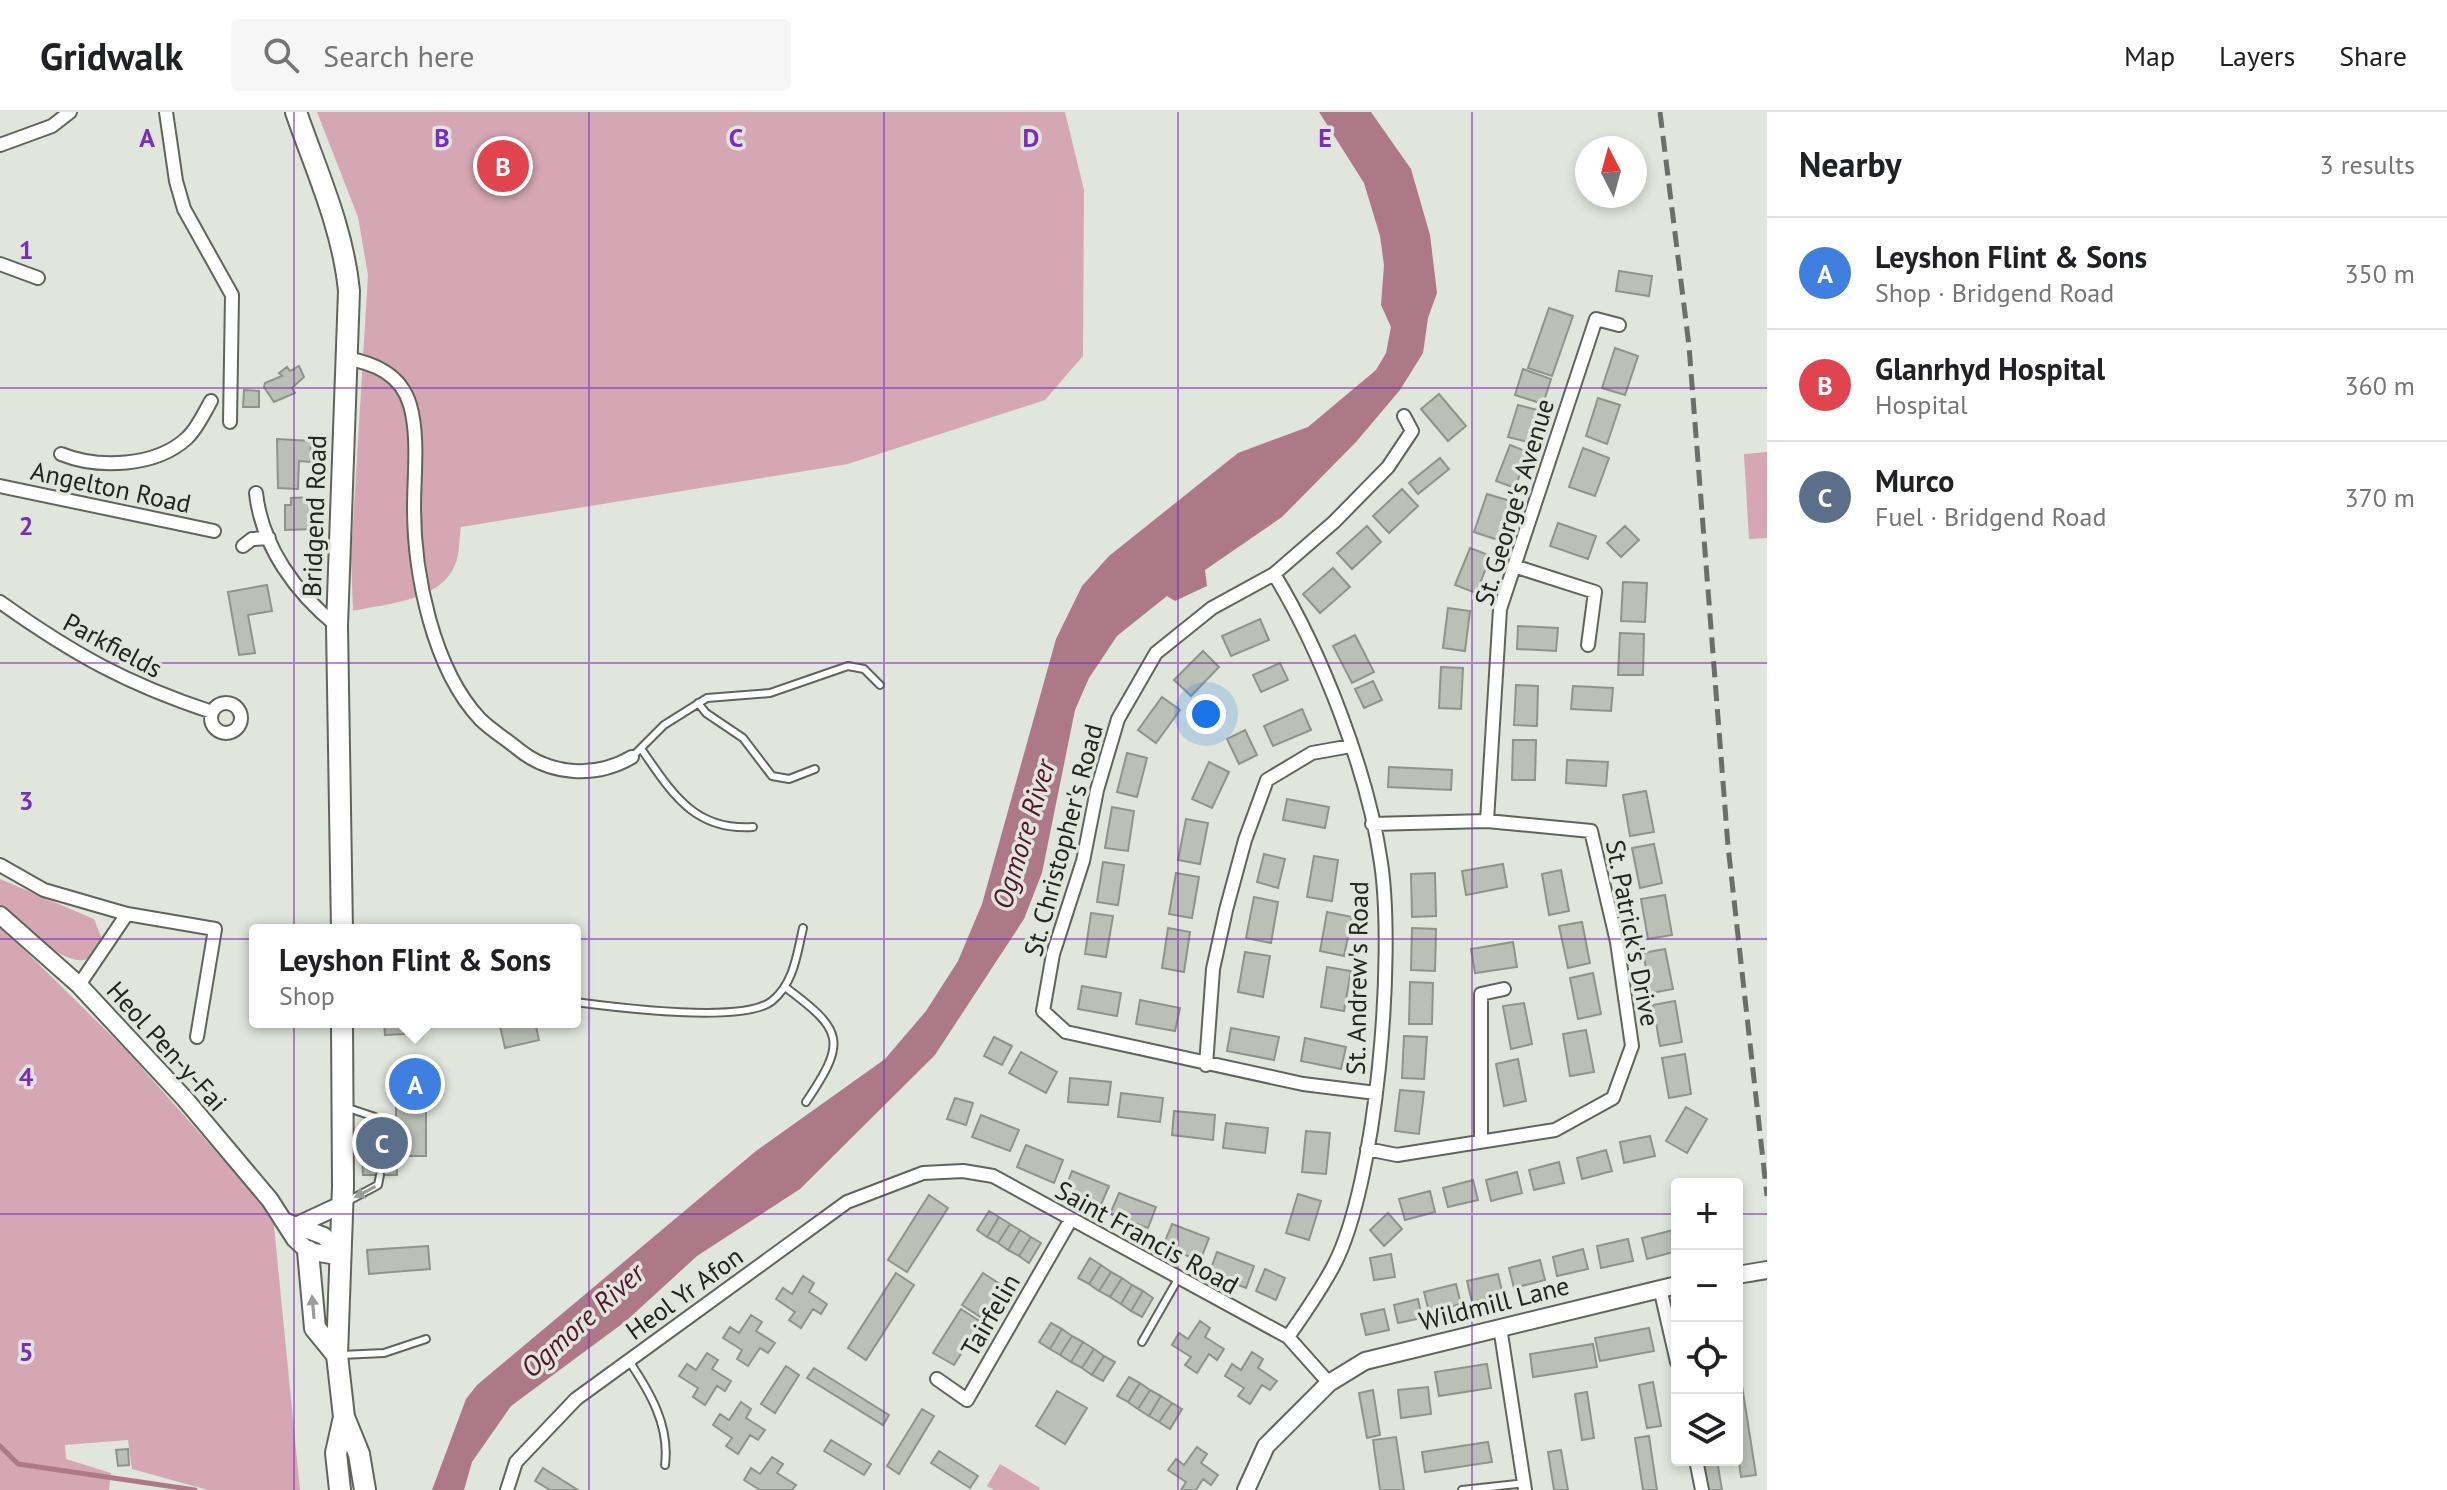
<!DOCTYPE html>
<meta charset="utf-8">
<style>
body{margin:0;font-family:"PT Sans",sans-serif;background:#f6f6f6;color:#202124}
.controls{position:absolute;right:24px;bottom:24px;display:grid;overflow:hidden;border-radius:8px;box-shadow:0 4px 12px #0003}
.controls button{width:72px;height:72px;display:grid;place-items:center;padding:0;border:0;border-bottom:2px solid #e0e0e0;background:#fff;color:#202124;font:40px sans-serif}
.compass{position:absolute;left:1575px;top:24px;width:72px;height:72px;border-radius:50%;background:#fff;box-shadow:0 4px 12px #0003;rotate:354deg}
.you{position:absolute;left:1206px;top:602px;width:28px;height:28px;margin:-20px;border:6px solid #fff;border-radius:50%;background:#1a73e8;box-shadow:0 0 0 12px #1a73e833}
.badge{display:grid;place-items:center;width:52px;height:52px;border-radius:50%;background:#ea580c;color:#fff;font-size:26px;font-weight:700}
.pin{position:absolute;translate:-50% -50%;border:4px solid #fff;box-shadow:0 2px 8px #0006}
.popup{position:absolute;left:249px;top:812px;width:332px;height:104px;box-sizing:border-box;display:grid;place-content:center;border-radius:8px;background:#fff;filter:drop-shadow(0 2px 6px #0005);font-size:26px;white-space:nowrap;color:#757577}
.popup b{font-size:30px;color:#202124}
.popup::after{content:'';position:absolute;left:50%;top:100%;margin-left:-16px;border:16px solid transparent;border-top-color:#fff}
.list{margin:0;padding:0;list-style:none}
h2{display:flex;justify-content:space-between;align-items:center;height:104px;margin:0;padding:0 32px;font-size:34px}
h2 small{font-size:26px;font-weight:400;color:#757577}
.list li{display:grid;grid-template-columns:52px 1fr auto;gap:24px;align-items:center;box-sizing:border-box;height:112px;padding:0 32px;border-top:2px solid #e0e0e0}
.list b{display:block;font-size:30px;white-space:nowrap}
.list p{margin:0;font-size:26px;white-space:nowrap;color:#757577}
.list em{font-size:26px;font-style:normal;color:#757577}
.icon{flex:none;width:44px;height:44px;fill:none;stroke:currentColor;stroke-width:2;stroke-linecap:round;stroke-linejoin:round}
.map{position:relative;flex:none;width:1767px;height:1378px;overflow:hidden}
header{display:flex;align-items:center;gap:48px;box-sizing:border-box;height:112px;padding:0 40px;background:#fff;border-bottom:2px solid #e0e0e0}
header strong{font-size:38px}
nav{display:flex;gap:44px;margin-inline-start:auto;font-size:28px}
.search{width:560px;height:72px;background:#f6f6f6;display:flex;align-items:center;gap:20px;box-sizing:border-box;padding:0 28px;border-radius:8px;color:#757577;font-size:30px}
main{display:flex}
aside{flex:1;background:#fff}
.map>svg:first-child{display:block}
.green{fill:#d5a7b4}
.water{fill:#ad7989}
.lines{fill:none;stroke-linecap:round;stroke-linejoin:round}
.stream{stroke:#ad7989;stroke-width:5}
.building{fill:#bac0b6;stroke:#8f948b;stroke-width:2}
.service-casing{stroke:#60655c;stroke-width:10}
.minor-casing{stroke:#60655c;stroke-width:16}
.tertiary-casing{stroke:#60655c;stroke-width:20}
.primary-casing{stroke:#60655c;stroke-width:24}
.service{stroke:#fff;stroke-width:6}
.minor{stroke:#fff;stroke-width:12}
.tertiary{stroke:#fff;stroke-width:16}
.primary{stroke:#fff;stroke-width:20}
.rail{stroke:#6c6f69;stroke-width:5;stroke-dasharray:16 8;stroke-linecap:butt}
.oneway{fill:#9c9c9b}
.grid{fill:none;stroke:#7b2cbf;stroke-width:2;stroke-opacity:0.55}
.labels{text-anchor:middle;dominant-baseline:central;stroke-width:7;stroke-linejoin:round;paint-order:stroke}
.street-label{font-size:26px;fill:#222420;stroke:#e0e6dc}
.water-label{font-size:28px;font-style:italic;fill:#54132e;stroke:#e0e6dc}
.grid-label{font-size:26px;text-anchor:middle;font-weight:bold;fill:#7b2cbf;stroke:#e0e6dc;stroke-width:7;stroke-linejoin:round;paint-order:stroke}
</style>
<header>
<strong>Gridwalk</strong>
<div class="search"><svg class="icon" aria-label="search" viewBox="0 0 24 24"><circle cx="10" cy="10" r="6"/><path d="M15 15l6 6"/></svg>Search here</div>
<nav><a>Map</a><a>Layers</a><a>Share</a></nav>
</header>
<main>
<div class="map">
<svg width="1767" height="1378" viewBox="0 0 1767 1378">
<rect width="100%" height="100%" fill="#e0e6dc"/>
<path class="green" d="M317,0H1065L1084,78L1083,244L1045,288L848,352L461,415C459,426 460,442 455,453C441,489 384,492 353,499L351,445L368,163L358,105Z
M1767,340V426L1749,427L1744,342Z
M0,767L94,807L102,827C87,884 21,810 0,792Z
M0,814L126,938L273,1104L300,1378H208L132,1357L128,1328L65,1333L66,1347L111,1361L109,1378H0Z
M1000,1352L1040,1376L1039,1378H994L987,1374Z"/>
<path class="water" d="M1319,0H1371L1411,57L1430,123L1437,181L1428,206L1423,241L1400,278L1356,330L1282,405L1205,458L1207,474L1175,489L1167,484L1117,524L1089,566L1075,598L1042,761L1024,807L935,943L800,1077L697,1144L626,1209L511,1294L472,1350L464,1378H432L466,1287L477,1273L756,1039L885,947L926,899L958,849L982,792L1056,527L1082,474L1109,444L1238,341L1308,315L1376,258L1386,241L1391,215L1381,193L1384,153L1380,124L1364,71Z"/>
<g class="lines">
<path class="stream" d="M0,1334L18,1352L195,1378"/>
</g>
<path class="building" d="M1619,159L1652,164L1649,184L1616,179Z
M1549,196L1573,204L1552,264L1528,256Z
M1615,236L1638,244L1625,283L1602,276Z
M299,254L304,265L292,276L295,281L274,290L264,275L265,271L282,264L279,261L287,255L290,259Z
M1523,257L1551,267L1543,292L1515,283Z
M244,278L259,279V295H243Z
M1439,282L1466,314L1448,329L1421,297Z
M1598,286L1620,293L1607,332L1586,324Z
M1518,293L1541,299L1532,331L1508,325Z
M277,327L311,329L310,350L299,349L298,377L278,376Z
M1510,333L1528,340L1515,376L1496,369Z
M1583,336L1609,346L1595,384L1569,375Z
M1440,346L1449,357L1418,382L1409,371Z
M1402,377L1418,394L1389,421L1373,404Z
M1487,382L1510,389L1498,428L1474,420Z
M314,385L315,417L285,418V393H291V386Z
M1558,411L1596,424L1588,447L1550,434Z
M1367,414L1381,430L1352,457L1337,441Z
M1625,414L1639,428L1621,445L1607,431Z
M1470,436L1491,444L1476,481L1455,473Z
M1333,456L1350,475L1320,501L1303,482Z
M1623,470L1647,471L1645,510L1621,509Z
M267,473L272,499L248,503L255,541L239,543L228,480Z
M1448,496L1470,499L1465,539L1443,536Z
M1260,507L1269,528L1231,544L1222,524Z
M1518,514L1558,516L1556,539L1517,537Z
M1620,521L1644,522L1643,563H1618Z
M1355,523L1374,560L1352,571L1333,534Z
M1203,539L1219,555L1191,584L1174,568Z
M1280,551L1288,568L1261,580L1253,563Z
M1441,555L1463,556L1461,597L1439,596Z
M1373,569L1382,588L1364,596L1355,577Z
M1516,573L1538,574L1537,614L1514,613Z
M1573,574L1613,576L1611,599L1571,597Z
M1162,585L1180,598L1156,631L1138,618Z
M1302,597L1311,618L1273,634L1264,614Z
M1245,618L1257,643L1239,652L1227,627Z
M1513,628H1536L1535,668H1512Z
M1127,641L1147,646L1137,685L1117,680Z
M1567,648L1608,650L1606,674L1566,671Z
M1209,650L1229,660L1212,696L1192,687Z
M1389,655L1452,658L1451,678L1388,675Z
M1646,679L1654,720L1630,724L1623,683Z
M1287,687L1329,695L1325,716L1283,708Z
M1112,695L1134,699L1128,739L1105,736Z
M1186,707L1208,711L1200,752L1178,748Z
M1654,732L1662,771L1640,776L1632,736Z
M1264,742L1285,747L1278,776L1257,770Z
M1314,744L1338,748L1332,789L1307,785Z
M1103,750L1124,753L1118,793L1097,790Z
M1503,752L1507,775L1466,783L1462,759Z
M1561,758L1569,799L1549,803L1542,762Z
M1176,761L1199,765L1192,806L1169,802Z
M1435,761L1436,804L1412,805L1411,762Z
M1665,783L1672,823L1648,827L1641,787Z
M1254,785L1278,790L1271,831L1246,826Z
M1327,800L1352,805L1344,844L1320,839Z
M1091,801L1113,804L1106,845L1085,842Z
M1582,810L1590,851L1568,856L1559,814Z
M1168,816L1190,820L1184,860L1162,856Z
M1412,816L1436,817L1435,859L1411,858Z
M1513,830L1517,855L1475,861L1471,837Z
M1665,837L1673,877L1651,881L1643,841Z
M1245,840L1270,844L1263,885L1238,880Z
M1327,855L1351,859L1344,899L1321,895Z
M1593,861L1601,902L1578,907L1570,866Z
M1410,870L1433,871L1432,912H1409Z
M1082,874L1121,881L1117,904L1078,897Z
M1140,888L1180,896L1175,919L1136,912Z
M1675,889L1682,930L1660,934L1653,893Z
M1524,891L1532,932L1511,937L1503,894Z
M384,910H404V922L385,923Z
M519,910H535L539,928L505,936L500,914Z
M1231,916L1279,925L1274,948L1227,939Z
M1586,918L1594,960L1570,964L1563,922Z
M1404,924L1427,925L1424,967L1402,966Z
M994,925L1012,934L1002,953L984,944Z
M1305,926L1346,935L1341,957L1301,949Z
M1021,940L1057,960L1046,981L1009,961Z
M1685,942L1691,982L1669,986L1662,946Z
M1518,947L1526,989L1504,994L1496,952Z
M404,960H426V987H404Z
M1070,966L1111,970L1108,993L1068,990Z
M1400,978L1424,980L1419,1022L1395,1019Z
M1121,981L1163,986L1160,1010L1118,1005Z
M955,986L973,991L966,1013L947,1007Z
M396,987H426V1044H396Z
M1686,995L1707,1007L1687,1041L1666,1029Z
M1174,999L1215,1003L1213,1028L1172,1023Z
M981,1003L1019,1018L1010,1039L972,1025Z
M1226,1011L1268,1016L1265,1041L1223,1036Z
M368,1018H396L397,1063H363L362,1044H368Z
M1306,1019L1330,1021L1326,1062L1302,1060Z
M1650,1024L1655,1044L1624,1051L1620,1030Z
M1026,1033L1063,1048L1054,1071L1017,1055Z
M1606,1038L1612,1059L1582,1067L1577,1046Z
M1559,1050L1564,1071L1534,1078L1529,1058Z
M1072,1059L1109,1074L1100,1095L1064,1080Z
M1517,1060L1522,1081L1491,1089L1486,1068Z
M1473,1068L1478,1088L1448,1095L1443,1076Z
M1430,1079L1435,1100L1405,1108L1399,1087Z
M1119,1081L1156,1095L1148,1116L1110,1102Z
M1298,1082L1321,1089L1309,1128L1286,1121Z
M929,1083L948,1096L907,1160L888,1148Z
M989,1099L999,1105L987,1125L977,1118Z
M1388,1101L1402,1117L1384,1134L1370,1118Z
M999,1105L1010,1112L998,1131L987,1125Z
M1010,1112L1020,1118L1008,1138L998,1131Z
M1172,1112L1209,1126L1200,1149L1163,1134Z
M1020,1118L1031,1125L1019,1144L1008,1138Z
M1673,1118L1677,1139L1647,1147L1642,1126Z
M1031,1125L1041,1131L1029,1151L1019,1144Z
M1628,1127L1633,1149L1601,1156L1597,1134Z
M428,1134L430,1157L369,1162L367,1138Z
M1583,1137L1588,1157L1557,1164L1553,1145Z
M1217,1140L1254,1154L1246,1176L1209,1162Z
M1391,1142L1395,1165L1374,1168L1370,1146Z
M1090,1146L1101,1153L1089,1172L1078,1166Z
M1540,1148L1545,1168L1514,1176L1509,1156Z
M1101,1153L1111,1160L1099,1179L1089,1172Z
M1265,1157L1285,1166L1276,1188L1256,1179Z
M1111,1160L1122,1166L1110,1185L1099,1179Z
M896,1161L914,1173L866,1248L848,1236Z
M983,1161L1003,1174L982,1206L962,1193Z
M1498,1162L1503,1183L1472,1190L1467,1169Z
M803,1164L814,1171L809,1180L827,1192L821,1202L813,1197L801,1216L789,1208L795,1200L776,1187L783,1176L792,1182Z
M1122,1166L1132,1173L1121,1192L1110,1185Z
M1456,1172L1461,1192L1429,1200L1424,1180Z
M1132,1173L1143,1179L1131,1199L1121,1192Z
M1143,1179L1153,1186L1142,1205L1131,1199Z
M1418,1187L1422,1206L1398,1211L1394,1193Z
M961,1197L981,1210L954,1253L933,1241Z
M1384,1197L1389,1218L1366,1223L1361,1202Z
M751,1203L762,1210L756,1219L775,1231L768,1241L760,1236L748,1254L737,1247L742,1238L723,1226L730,1215L739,1221Z
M1200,1209L1210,1216L1205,1225L1224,1237L1217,1248L1209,1242L1197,1261L1185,1253L1191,1245L1172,1233L1179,1221L1188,1227Z
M1051,1211L1062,1217L1050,1237L1039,1230Z
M1649,1216L1654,1239L1600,1249L1595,1226Z
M1062,1217L1072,1224L1060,1243L1050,1237Z
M1072,1224L1083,1230L1071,1250L1060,1243Z
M1083,1230L1094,1237L1082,1256L1071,1250Z
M1593,1232L1597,1255L1533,1265L1530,1242Z
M1094,1237L1104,1244L1092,1263L1082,1256Z
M1252,1240L1263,1247L1258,1256L1277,1269L1270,1278L1262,1273L1250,1292L1238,1284L1244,1276L1225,1264L1232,1252L1241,1258Z
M707,1241L718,1248L712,1257L731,1269L725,1279L717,1274L705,1293L693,1285L698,1276L679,1264L687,1252L696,1258Z
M1104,1244L1115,1250L1103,1269L1092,1263Z
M1487,1252L1491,1276L1439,1284L1435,1260Z
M786,1254L799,1263L775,1301L761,1292Z
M814,1256L889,1303L883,1313L807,1266Z
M1129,1265L1140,1271L1128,1290L1117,1284Z
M1653,1270L1661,1314L1647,1316L1639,1273Z
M1140,1271L1150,1278L1138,1297L1128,1290Z
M1742,1274L1756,1363L1741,1365L1737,1337V1275Z
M1428,1275L1431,1302L1401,1306L1398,1278Z
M1150,1278L1161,1284L1149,1304L1138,1297Z
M1373,1278L1380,1323L1367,1326L1359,1281Z
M1057,1279L1087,1296L1065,1332L1036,1314Z
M1587,1280L1594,1326L1582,1328L1575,1282Z
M1161,1284L1172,1291L1159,1310L1149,1304Z
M741,1290L751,1297L746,1306L765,1318L758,1328L750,1323L738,1342L726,1334L732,1326L713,1313L720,1302L729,1308Z
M1172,1291L1182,1297L1170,1317L1159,1310Z
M922,1297L934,1304L899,1362L887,1354Z
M1649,1324L1657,1378H1643L1635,1326Z
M1396,1325L1404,1378H1380L1373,1328Z
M831,1328L871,1352L864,1363L824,1339Z
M1488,1330L1492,1350L1425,1360L1422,1340Z
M1197,1335L1207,1342L1201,1351L1218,1363L1211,1373L1203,1367L1196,1378H1181L1186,1370L1168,1358L1176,1347L1184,1353Z
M128,1337L129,1353L118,1354L116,1338Z
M1561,1338L1568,1378H1554L1548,1340Z
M939,1339L978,1364L970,1376L931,1351Z
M772,1345L783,1352L777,1361L796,1373L792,1378H760L744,1368L751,1356L760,1362Z
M1704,1348H1717L1722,1378H1708Z
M543,1356L578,1378H550L535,1369Z"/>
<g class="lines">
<defs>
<path id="service" d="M698,591L706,601L743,626L772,664L789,667L815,657
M642,638C672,681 694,719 753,715
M632,645L664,613L707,586L770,581L848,554L864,557L880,573
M785,875C844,919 847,929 806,990
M575,890C613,895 743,912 772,889C794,871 797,842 803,816
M345,995L375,1005L380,1018
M348,1089L378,1073L380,1063
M1142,1230L1178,1167
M341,1243L384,1241L426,1227
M629,1249C650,1280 670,1314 665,1353
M1462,1378L1526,1371"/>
<path id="minor" d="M166,0L176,69L184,97L232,183L230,310
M0,33L52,14L70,0
M0,152L38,166
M345,246C374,251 401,262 410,293C419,324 414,363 414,396C414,462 433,557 480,607C491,618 506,627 518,637C551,664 596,666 632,645
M61,342C98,357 156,355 187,326C197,317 204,301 211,289
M0,374L214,419
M256,381C262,435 296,481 337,514
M243,434L252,427L269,426
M1517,455L1595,480L1588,533
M1274,462C1322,541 1368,660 1381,751C1395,845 1377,1070 1334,1153C1321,1178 1304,1202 1288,1225
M0,490C73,542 127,572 212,600
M211 606a15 15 0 1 1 30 0a15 15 0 1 1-30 0Z
M1487,709L1500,497L1596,207L1619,213
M0,753L44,778L127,802L79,873
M127,802L215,817L197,925
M1206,953L1213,857L1226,798L1245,728L1267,668L1312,641L1351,634
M1376,981L1303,972L1066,920L1043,899L1053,842L1083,749L1097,678L1118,607L1156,541L1212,496L1274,462L1334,410L1388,355L1412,319L1404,304
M1481,1029V882L1504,877
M1367,1037L1397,1043L1555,1018L1613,986L1632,934L1617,830L1591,719L1487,709L1372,712
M1660,1176L1677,1250
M1500,1215L1525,1378
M937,1267L967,1288L1070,1109
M1696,1348L1702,1378
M507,1378L516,1350L576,1287L847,1090L923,1061L963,1059L993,1064L1288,1225L1329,1271"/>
<path id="tertiary" d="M0,803L79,873L185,987L270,1088L295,1127L308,1139L342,1145
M286,1110L324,1124L342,1145
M300,1112L343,1092
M1737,1163L1767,1158
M1246,1378L1266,1334L1329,1271L1365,1249L1677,1173"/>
<path id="primary" d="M296,0C316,58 343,116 349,179L337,514L342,818
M342,910L343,1074L337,1243L344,1305L359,1342L365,1378
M308,1139L315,1216L337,1243
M340,1378L336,1341L344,1305"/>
</defs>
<use href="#service" class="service-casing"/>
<use href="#minor" class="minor-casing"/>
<use href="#tertiary" class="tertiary-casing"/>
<use href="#primary" class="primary-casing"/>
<use href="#service" class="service"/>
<use href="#minor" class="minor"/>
<use href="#tertiary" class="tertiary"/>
<use href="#primary" class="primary"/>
<path class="rail" d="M1660,0L1689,234L1728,734L1767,1084"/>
</g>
<defs><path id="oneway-solid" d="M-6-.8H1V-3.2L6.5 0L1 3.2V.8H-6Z" transform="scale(2)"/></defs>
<g class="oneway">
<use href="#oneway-solid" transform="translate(365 1080) rotate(152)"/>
<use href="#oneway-solid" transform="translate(313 1195) rotate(-95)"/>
</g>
<path class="grid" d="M294,0V1378M589,0V1378M884,0V1378M1178,0V1378M1472,0V1378M0,276H1767M0,551H1767M0,827H1767M0,1102H1677M1737,1102H1767"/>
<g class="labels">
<g class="street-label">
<text transform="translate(111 375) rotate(12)">Angelton Road</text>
<text transform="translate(1514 390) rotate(-73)">St. George's Avenue</text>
<text transform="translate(314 404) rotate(-88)">Bridgend Road</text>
<text transform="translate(113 533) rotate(28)">Parkfields</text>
<text transform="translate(1063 728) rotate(-75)">St. Christopher's Road</text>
<text transform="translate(1633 821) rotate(79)">St. Patrick's Drive</text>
<text transform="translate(1357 866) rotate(-89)">St. Andrew's Road</text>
<text transform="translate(167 934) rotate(48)">Heol Pen-y-Fai</text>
<text transform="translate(1147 1125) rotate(29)">Saint Francis Road</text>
<text transform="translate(684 1181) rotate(-36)">Heol Yr Afon</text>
<text transform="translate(1494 1191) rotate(-14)">Wildmill Lane</text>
<text transform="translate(990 1203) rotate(-60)">Tairfelin</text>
</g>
<g class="water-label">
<text transform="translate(1023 722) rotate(-73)">Ogmore River</text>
<text transform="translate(582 1208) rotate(-42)">Ogmore River</text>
</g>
</g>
<g class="grid-label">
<text x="147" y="35">A</text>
<text x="442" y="35">B</text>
<text x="736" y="35">C</text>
<text x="1031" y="35">D</text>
<text x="1325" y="35">E</text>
<text x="26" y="147">1</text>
<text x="26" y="423">2</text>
<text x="26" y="698">3</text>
<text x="26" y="974">4</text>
<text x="26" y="1249">5</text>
</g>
</svg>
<div class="controls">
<button>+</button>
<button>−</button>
<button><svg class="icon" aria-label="locate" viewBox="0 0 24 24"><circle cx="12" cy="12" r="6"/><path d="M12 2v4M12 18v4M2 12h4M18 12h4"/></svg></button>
<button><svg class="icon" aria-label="layers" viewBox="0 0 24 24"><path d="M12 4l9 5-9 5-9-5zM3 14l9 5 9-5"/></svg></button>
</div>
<svg class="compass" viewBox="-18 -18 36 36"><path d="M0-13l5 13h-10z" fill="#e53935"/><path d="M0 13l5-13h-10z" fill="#757577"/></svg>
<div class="you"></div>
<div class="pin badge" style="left:415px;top:972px;background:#3f7fe0">A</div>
<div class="popup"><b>Leyshon Flint &amp; Sons</b>Shop</div>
<div class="pin badge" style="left:503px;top:54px;background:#e0444e">B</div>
<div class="pin badge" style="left:382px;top:1031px;background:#5c6f8a">C</div>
</div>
<aside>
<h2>Nearby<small>3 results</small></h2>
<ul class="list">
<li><span class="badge" style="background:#3f7fe0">A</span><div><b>Leyshon Flint &amp; Sons</b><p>Shop · Bridgend Road</p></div><em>350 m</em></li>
<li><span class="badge" style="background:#e0444e">B</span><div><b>Glanrhyd Hospital</b><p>Hospital</p></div><em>360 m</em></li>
<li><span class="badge" style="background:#5c6f8a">C</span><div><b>Murco</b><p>Fuel · Bridgend Road</p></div><em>370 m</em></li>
</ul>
</aside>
</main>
